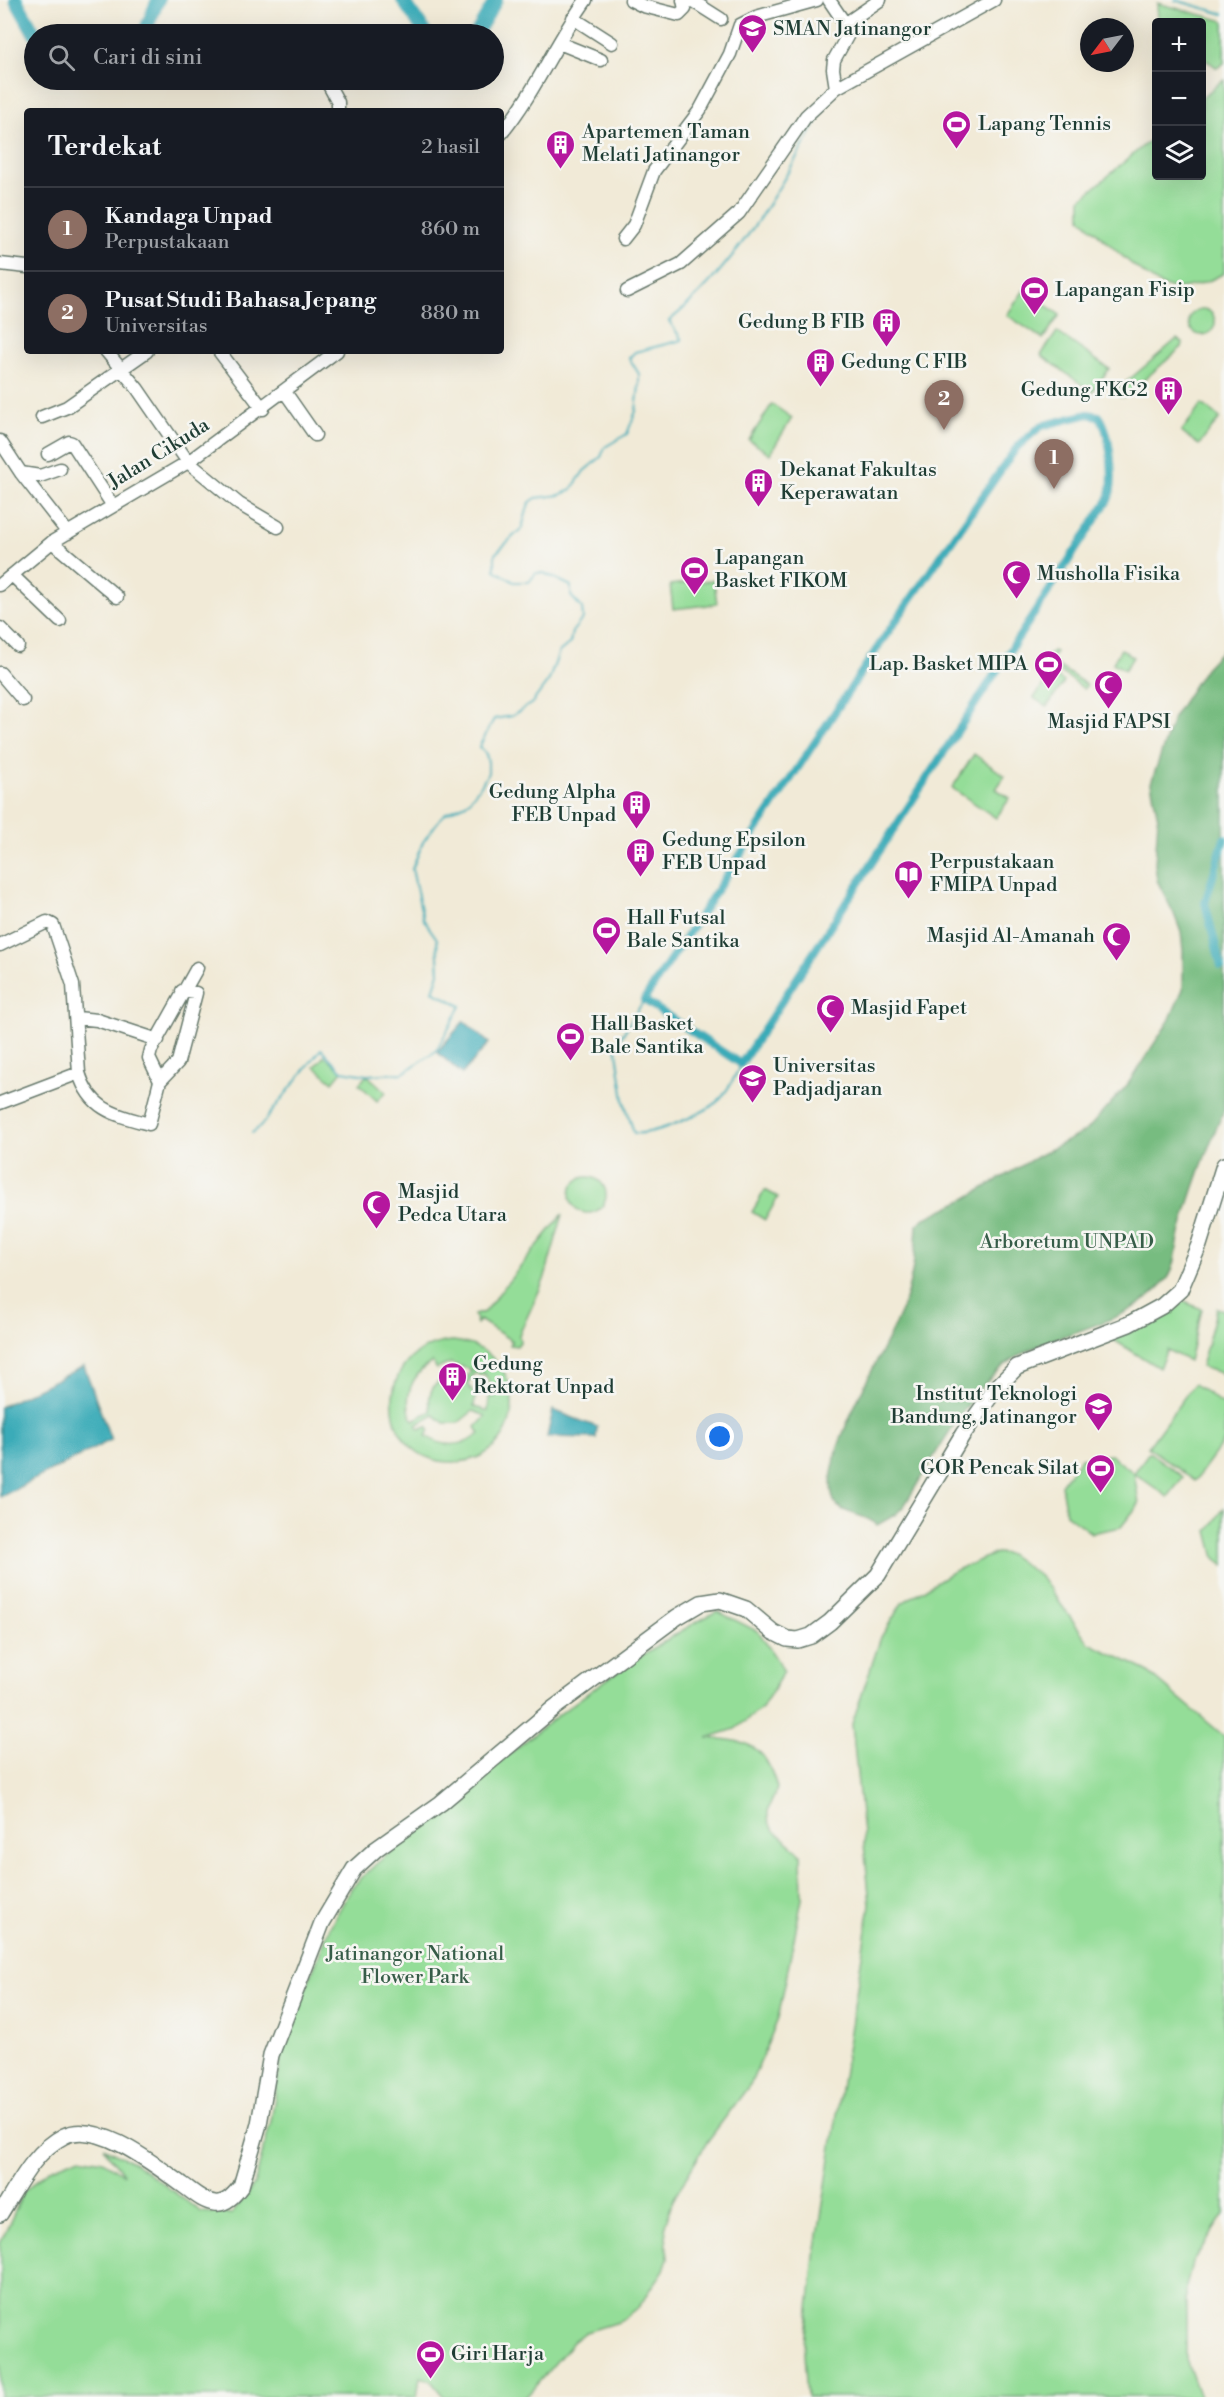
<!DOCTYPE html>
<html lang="id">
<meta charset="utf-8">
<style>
body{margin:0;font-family:"Libre Bodoni",serif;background:#242831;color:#f1f3f6}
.controls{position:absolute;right:18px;top:18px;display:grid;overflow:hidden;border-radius:6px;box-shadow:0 6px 24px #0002}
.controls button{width:54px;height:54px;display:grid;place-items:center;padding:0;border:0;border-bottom:2px solid #363941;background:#171b24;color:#f1f3f6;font:30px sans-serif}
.compass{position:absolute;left:1080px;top:18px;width:54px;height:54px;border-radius:50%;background:#171b24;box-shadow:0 6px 24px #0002;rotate:238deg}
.you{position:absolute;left:720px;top:1437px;width:21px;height:21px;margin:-15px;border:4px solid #fff;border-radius:50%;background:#1a73e8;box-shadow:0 0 0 9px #1a73e833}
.badge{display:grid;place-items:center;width:39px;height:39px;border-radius:50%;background:#d93025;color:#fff;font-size:20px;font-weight:700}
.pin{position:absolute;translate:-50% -50px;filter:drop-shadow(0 2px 3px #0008)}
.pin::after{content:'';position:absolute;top:32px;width:21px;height:18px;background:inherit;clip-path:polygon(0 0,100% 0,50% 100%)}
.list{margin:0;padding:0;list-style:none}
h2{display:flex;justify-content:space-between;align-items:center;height:78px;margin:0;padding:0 24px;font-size:26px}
h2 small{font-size:20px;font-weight:400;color:#9ea1a6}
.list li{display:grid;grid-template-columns:39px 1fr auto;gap:18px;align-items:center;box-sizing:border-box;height:84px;padding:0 24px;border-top:2px solid #363941}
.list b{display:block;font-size:22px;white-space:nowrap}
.list p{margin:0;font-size:20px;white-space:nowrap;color:#9ea1a6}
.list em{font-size:20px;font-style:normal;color:#9ea1a6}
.icon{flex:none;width:33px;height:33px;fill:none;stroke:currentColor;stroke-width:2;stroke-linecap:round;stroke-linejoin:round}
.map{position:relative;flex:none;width:1224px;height:2397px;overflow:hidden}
.search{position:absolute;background:#171b24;box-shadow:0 6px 24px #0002;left:24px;top:24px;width:480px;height:66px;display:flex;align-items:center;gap:15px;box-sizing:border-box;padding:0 21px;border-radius:33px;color:#9ea1a6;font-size:22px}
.panel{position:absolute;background:#171b24;box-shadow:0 6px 24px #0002;left:24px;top:108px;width:480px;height:246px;border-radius:6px}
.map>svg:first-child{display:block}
.green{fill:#94dd98;stroke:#5a8d66;stroke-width:1.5;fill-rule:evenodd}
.forest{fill:#77bc80;stroke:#4b7c5a;stroke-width:1.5}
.water{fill:#3babb8;stroke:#2d7476;stroke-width:1.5}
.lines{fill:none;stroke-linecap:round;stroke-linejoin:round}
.stream{stroke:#3babb8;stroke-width:2}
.canal{stroke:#3babb8;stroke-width:8}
.river{stroke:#3babb8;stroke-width:14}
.minor-casing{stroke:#687a6d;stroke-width:15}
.major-casing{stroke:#687a6d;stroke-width:18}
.minor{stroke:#fff;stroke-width:12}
.major{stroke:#fff;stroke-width:15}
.labels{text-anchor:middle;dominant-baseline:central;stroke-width:5;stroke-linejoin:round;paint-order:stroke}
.poi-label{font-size:20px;fill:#1f3d34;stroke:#f6f6f2;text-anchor:start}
.street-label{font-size:20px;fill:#1f3d34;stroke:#f6f6f2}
.park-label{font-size:20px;fill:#365d48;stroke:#f6f6f2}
</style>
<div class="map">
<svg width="1224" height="2397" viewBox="0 0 1224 2397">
<rect width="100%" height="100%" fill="#f6f6f2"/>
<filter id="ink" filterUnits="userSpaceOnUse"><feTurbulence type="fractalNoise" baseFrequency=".0167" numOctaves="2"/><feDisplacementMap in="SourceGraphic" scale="12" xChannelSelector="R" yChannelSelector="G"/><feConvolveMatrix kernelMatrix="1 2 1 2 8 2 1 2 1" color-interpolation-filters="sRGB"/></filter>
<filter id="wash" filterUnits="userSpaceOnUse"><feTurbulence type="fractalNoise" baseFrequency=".008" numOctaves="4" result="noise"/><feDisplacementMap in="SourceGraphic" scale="24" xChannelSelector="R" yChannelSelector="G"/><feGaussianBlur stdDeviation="1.35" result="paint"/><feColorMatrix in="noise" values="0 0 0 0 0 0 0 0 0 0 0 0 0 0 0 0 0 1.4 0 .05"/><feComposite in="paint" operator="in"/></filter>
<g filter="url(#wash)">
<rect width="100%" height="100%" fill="#f1ead7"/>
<path class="green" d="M1157,3L1224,21V63L1217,68L1202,56V22H1158Z
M1224,79V273C1208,283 1179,293 1161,285C1139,274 1100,236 1081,218V199L1156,135V176H1202V98Z
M1024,290L1060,315L1043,339L1007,315Z
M1189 322a13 13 0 1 1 26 0a13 13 0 1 1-26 0Z
M1057,332L1109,369L1092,392L1041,355Z
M1177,339L1183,343L1182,347L1124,397H1119L1117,390Z
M772,404L792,418L770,454L749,440Z
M1202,404L1220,418L1199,445L1181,432Z
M714,580L717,604L673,609L670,585Z
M1121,649L1133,657L1125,670L1113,663Z
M1053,651L1056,652L1050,661L1087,685L1084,689L1047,662L1048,655Z
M1051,673L1064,682L1047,707L1034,698Z
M974,754L1005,776L996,789L1010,798L996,818L952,788Z
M324,1056L342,1071L333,1082L315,1067Z
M367,1075L386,1092L377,1101L359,1084Z
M570 1195a18 18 0 1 1 36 0a18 18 0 1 1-36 0Z
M765,1190L778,1197L765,1220L752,1212Z
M563,1214L544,1280L519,1335L520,1342L517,1346L510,1345L512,1341L480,1320L477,1324L474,1315L484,1312Z
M1177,1299L1202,1309L1189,1361L1167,1350L1159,1368L1112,1339Z
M1217,1308L1224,1310V1374L1201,1367Z
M453,1341C532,1349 531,1460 454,1462C376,1464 369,1347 453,1341ZM432,1362L437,1369L450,1363L472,1370L464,1381C442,1371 424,1388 431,1411L413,1420C402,1398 411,1375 432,1362ZM476,1372L480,1376L484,1373L492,1386L495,1397H489L488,1411L474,1407L475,1397L468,1383ZM473,1411L486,1416L476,1427L480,1434C463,1447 444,1448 426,1436L430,1430L427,1426L419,1429L416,1425L434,1415L444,1423H458Z
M1194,1384L1224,1405V1441L1195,1481L1148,1447Z
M1149,1452L1183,1477L1168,1497L1134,1473L1139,1504L1121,1527L1091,1533L1066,1514L1061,1485L1081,1458L1111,1455L1134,1473Z
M1224,1508V1565L1215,1558L1208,1531Z
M996,1553L1009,1554L1041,1577L1089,1643L1147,1671L1224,1736V2214L1192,2263L1186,2286V2359L1200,2397H807L804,2352L816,2248L870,1904L852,1724L881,1637L902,1603L952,1572Z
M717,1611L759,1632L784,1671L762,1708L735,1729L707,1738C748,1741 765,1743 777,1788C775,1796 769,1804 768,1812C765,1831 792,1842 801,1854L802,1899L778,2019L751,2083L707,2142L673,2200L665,2225L668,2258L664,2270L639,2307L621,2321L586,2332L573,2342L526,2397H444L430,2380L420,2377L417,2397H0V2244L24,2191L50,2169L80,2157L103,2161L124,2175L103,2147L135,2163L201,2212L232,2214L254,2185L271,2121L283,2047L330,1927L352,1887L376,1864C485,1775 592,1677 717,1611Z"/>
<path class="forest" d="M1224,648V1110C1207,1149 1192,1189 1181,1230C1176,1245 1177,1265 1168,1278C1128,1329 1059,1328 1012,1360C970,1387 931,1463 904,1506L895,1515L877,1525C866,1513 840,1515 834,1501C816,1457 887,1350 903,1306C913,1279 916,1253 917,1225L923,1219L967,1198L1038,1156L1086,1131L1128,1084L1169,1021L1183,989V951L1181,932L1174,914L1157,880L1155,864L1158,818L1151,783L1174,716L1205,668Z"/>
<path class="water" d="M464,1021L489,1043L462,1074L437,1052Z
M84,1366L111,1440L0,1497V1407Z
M553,1410L597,1427L596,1438L547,1437Z"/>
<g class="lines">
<path class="stream" d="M1175,0L1224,14
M644,1000L616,1045L624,1101L634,1133C652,1136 706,1113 719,1100C729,1090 735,1076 741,1064
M252,1133L260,1127L321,1049L342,1071L367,1075L403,1073L436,1051L461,1006L433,991L439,973L437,939L423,919L412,869L423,842L439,820L446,813L466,804L482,784L488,773V762L486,754L479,747L494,719L512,716L532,703L549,680L559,652L570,643L572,632L583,618L582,608L571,596V586L544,573H536L529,582H514L495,570V554L522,528L529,503L536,498L560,495L571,490L584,471L601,457L605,447L627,434L636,411L639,386V374L629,358L635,352L682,340L669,321C740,263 783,183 826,105"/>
<path class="canal" d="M1088,414L1099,416C1110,430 1116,483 1108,500L741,1064L644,1000L886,635L1017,447L1041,426Z
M1221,966L1205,903L1224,839"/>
<path class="river" d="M16,0L35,34
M403,0L426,34
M144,34L158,0
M476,34L496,0"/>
</g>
</g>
<g filter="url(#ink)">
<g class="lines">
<defs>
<path id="minor" d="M631,0L643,6L679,15L685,9L683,0
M691,0L721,19
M829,0L850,31L834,60L833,69L836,88
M573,18L612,43
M845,24L880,0
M559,43L601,60
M326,80L338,102V111
M501,134C535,93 555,43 586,0
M623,239L634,225L654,171L700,110L730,54L740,25L756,17L817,0
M0,264L27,267
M627,291L681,264L739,213L806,116L836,88L994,0
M106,351L137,388L188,462L239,504L278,527
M219,351L263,409
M285,392L315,435
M42,417L67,407L147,351
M0,441L21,473L68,533
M48,454L69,442L72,443L113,506
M21,473L40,476L60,469
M52,542L117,597
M12,575L60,621
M0,585L52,542L188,462L337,351
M0,628L18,646
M0,673L23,700
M0,945L47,922L53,925L73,985L79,1073C90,1110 116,1115 149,1124L160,1081L178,1062L196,993L182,991
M77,1018L97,1020L158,1040
M160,1081L149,1058L151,1050L197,968
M0,1103L79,1073"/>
<path id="major" d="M0,2214C17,2187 34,2151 64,2136C98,2119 156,2166 183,2185C193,2192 203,2202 215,2203C226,2205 235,2194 241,2186L259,2124L271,2055L322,1923L354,1869L376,1849L441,1803L554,1708L677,1617L701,1603L720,1600L746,1609L773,1632L787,1639L798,1640L811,1636L830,1622L878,1575L963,1434L997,1387L1017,1367L1129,1324L1162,1306L1180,1290L1199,1245L1224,1165"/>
</defs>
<use href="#minor" class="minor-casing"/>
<use href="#major" class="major-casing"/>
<use href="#minor" class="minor"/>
<use href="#major" class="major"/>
</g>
</g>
<defs>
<symbol id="school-pin" viewBox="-11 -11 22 30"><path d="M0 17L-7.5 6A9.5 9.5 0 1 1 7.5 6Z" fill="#b5179e" stroke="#f6f6f2"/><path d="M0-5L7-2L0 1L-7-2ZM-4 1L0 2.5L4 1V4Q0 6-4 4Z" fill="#fff"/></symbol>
<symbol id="stadium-pin" viewBox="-11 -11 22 30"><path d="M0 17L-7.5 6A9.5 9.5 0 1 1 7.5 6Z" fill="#b5179e" stroke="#f6f6f2"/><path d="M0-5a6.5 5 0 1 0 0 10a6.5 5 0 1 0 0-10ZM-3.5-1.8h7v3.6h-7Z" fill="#fff"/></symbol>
<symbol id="building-pin" viewBox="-11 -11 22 30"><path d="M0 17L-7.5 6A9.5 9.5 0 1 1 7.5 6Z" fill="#b5179e" stroke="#f6f6f2"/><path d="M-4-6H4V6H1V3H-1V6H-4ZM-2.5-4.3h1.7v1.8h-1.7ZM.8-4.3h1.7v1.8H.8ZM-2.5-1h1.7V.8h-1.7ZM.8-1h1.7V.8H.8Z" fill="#fff"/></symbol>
<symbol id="mosque-pin" viewBox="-11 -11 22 30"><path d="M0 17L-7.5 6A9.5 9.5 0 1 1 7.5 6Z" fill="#b5179e" stroke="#f6f6f2"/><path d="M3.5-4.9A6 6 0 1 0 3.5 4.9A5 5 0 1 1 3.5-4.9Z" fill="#fff"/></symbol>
<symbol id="library-pin" viewBox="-11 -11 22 30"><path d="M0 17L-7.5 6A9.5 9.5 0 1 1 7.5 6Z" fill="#b5179e" stroke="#f6f6f2"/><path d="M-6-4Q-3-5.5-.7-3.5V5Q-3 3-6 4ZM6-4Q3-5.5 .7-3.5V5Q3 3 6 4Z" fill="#fff"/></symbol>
<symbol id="university-pin" viewBox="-11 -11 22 30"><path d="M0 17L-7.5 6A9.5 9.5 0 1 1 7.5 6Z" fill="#b5179e" stroke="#f6f6f2"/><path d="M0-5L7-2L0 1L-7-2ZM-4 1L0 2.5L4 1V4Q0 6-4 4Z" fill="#fff"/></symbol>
</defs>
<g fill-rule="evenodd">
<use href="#school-pin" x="736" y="12" width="33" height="45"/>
<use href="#stadium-pin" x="940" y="108" width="33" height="45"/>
<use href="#building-pin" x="544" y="128" width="33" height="45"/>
<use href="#stadium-pin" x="1018" y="274" width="33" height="45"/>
<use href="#building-pin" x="870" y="306" width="33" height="45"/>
<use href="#building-pin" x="804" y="346" width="33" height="45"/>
<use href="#building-pin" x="1152" y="374" width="33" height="45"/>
<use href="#building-pin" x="742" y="466" width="33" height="45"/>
<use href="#stadium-pin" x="678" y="554" width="33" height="45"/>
<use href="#mosque-pin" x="1000" y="558" width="33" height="45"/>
<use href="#stadium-pin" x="1032" y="648" width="33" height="45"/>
<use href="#mosque-pin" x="1092" y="668" width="33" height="45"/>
<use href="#building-pin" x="620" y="788" width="33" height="45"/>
<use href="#building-pin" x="624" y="836" width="33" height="45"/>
<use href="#library-pin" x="892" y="858" width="33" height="45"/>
<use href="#stadium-pin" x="590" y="914" width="33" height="45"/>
<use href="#mosque-pin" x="1100" y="920" width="33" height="45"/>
<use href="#mosque-pin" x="814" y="992" width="33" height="45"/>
<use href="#stadium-pin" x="554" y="1020" width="33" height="45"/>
<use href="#university-pin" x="736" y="1062" width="33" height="45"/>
<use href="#mosque-pin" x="360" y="1188" width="33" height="45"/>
<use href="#building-pin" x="436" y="1360" width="33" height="45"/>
<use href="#university-pin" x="1082" y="1390" width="33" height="45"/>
<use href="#stadium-pin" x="1084" y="1452" width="33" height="45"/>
<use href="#stadium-pin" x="414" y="2338" width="33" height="45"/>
</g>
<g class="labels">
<g class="poi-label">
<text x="773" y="29">SMAN Jatinangor</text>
<text x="978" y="124">Lapang Tennis</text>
<text x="582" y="132">Apartemen Taman<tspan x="582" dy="23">Melati Jatinangor</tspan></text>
<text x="1055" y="290">Lapangan Fisip</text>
<text x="865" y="322" text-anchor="end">Gedung B FIB</text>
<text x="841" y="362">Gedung C FIB</text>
<text x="1148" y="390" text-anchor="end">Gedung FKG2</text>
<text x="780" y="470">Dekanat Fakultas<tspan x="780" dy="23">Keperawatan</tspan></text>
<text x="715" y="558">Lapangan<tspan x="715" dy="23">Basket FIKOM</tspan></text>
<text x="1037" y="574">Musholla Fisika</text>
<text x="1028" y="664" text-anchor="end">Lap. Basket MIPA</text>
<text x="1109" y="722" text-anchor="middle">Masjid FAPSI</text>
<text x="616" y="792" text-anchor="end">Gedung Alpha<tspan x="616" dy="23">FEB Unpad</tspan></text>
<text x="662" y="840">Gedung Epsilon<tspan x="662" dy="23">FEB Unpad</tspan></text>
<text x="930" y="862">Perpustakaan<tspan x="930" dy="23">FMIPA Unpad</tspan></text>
<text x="627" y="918">Hall Futsal<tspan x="627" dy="23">Bale Santika</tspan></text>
<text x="1095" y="936" text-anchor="end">Masjid Al-Amanah</text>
<text x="851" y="1008">Masjid Fapet</text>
<text x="591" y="1024">Hall Basket<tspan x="591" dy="23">Bale Santika</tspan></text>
<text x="773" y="1066">Universitas<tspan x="773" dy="23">Padjadjaran</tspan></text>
<text x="398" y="1192">Masjid<tspan x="398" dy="23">Pedca Utara</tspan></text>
<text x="473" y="1364">Gedung<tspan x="473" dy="23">Rektorat Unpad</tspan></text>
<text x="1077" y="1394" text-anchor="end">Institut Teknologi<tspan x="1077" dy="23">Bandung, Jatinangor</tspan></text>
<text x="1079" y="1468" text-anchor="end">GOR Pencak Silat</text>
<text x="451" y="2354">Giri Harja</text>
</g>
<g class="street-label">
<text transform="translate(159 454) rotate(-32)">Jalan Cikuda</text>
</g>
<g class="park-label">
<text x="1067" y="1242">Arboretum UNPAD</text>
<text x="415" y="1954">Jatinangor National<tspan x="415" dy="23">Flower Park</tspan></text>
</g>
</g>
</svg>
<div class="controls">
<button>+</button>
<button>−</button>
<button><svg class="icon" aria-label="layers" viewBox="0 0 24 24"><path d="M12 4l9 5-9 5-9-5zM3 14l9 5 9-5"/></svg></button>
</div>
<svg class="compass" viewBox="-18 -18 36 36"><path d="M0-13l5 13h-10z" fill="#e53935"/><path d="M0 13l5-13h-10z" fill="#9ea1a6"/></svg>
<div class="you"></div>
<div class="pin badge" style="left:1054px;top:489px;background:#8d6e63">1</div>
<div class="pin badge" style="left:944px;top:430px;background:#8d6e63">2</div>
<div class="search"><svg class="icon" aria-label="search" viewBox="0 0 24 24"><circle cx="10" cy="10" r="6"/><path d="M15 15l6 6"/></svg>Cari di sini</div>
<section class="panel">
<h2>Terdekat<small>2 hasil</small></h2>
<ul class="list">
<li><span class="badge" style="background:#8d6e63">1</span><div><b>Kandaga Unpad</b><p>Perpustakaan</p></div><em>860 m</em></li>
<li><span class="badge" style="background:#8d6e63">2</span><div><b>Pusat Studi Bahasa Jepang</b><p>Universitas</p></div><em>880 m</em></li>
</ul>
</section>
</div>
